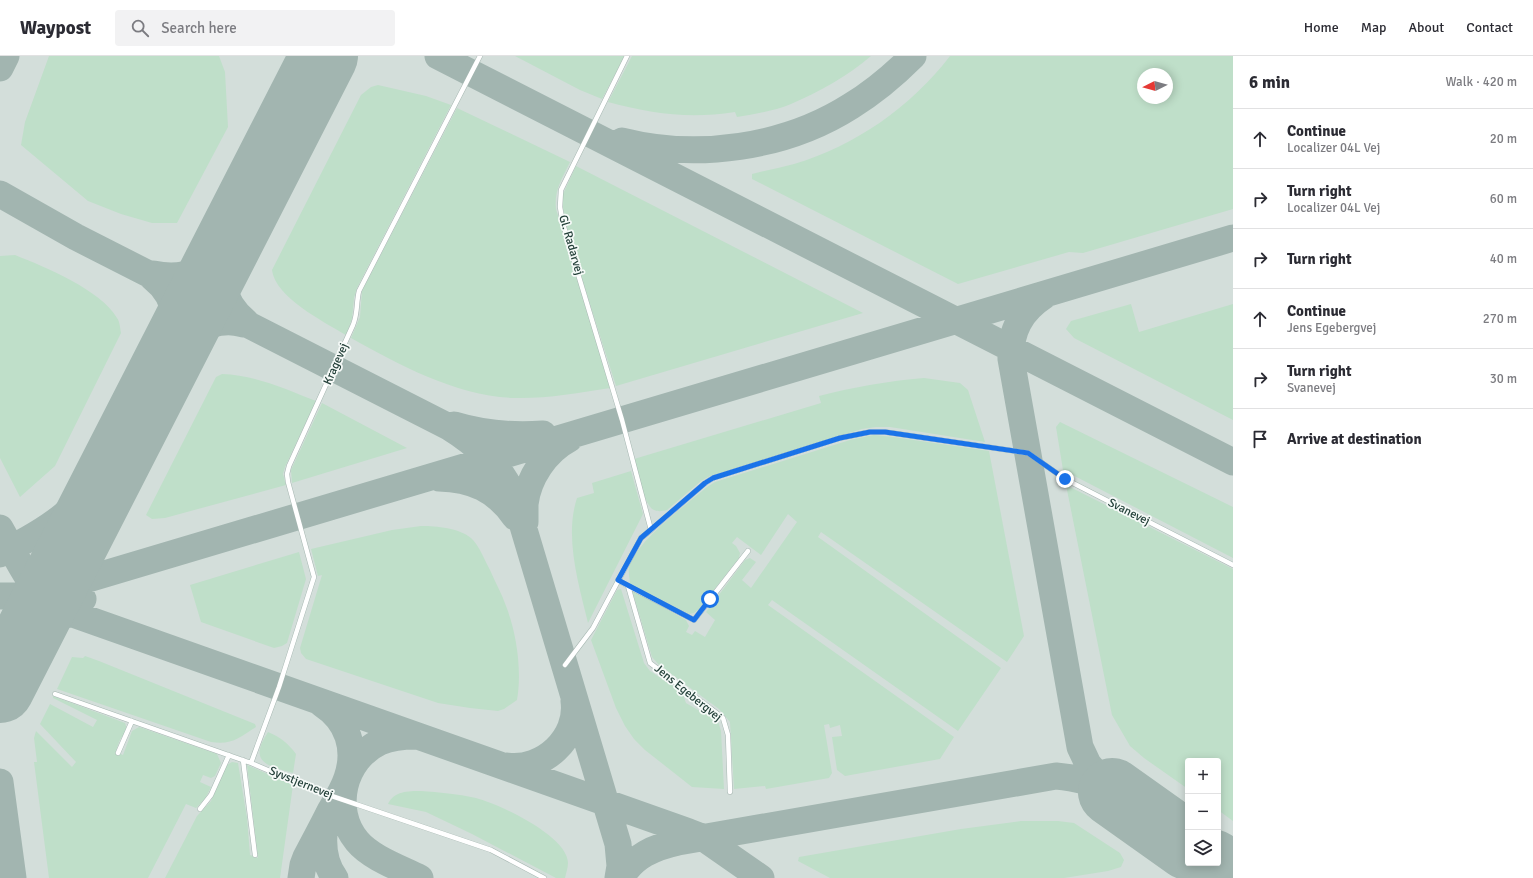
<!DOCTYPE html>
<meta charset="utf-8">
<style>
body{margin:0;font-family:Signika,sans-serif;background:#f2f2f3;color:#2b2b33}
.controls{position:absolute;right:12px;bottom:12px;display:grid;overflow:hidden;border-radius:4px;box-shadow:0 2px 10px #0003}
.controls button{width:36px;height:36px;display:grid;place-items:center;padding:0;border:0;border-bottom:1px solid #e1e1e2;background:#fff;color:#2b2b33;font:20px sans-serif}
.compass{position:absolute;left:1137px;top:12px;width:36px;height:36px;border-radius:50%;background:#fff;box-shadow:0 2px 10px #0003;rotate:264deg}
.stop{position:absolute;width:12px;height:12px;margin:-9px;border:3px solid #1a73e8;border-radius:50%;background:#fff}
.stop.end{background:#1a73e8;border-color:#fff;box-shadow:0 1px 4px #0008}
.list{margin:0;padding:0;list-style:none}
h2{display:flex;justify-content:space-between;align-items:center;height:52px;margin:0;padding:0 16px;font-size:17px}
h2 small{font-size:13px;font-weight:400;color:#7c7c81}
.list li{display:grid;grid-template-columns:26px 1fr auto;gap:12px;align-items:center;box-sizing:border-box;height:60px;padding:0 16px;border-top:1px solid #e1e1e2}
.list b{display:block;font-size:15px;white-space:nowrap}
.list p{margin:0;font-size:13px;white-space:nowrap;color:#7c7c81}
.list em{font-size:13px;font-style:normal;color:#7c7c81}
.icon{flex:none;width:22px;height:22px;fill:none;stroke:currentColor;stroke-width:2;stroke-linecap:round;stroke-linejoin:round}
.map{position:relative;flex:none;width:1233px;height:822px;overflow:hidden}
header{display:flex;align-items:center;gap:24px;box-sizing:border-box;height:56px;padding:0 20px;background:#fff;border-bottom:1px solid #e1e1e2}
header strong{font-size:19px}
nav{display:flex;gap:22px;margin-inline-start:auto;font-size:14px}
.search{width:280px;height:36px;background:#f2f2f3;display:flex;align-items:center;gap:10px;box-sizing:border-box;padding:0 14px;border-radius:4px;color:#7c7c81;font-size:15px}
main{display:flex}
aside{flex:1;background:#fff}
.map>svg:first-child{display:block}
.built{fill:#d3deda;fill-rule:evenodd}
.green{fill:#bfdfc9;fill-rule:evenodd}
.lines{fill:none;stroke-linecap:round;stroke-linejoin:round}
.taxiway{stroke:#a2b5b0;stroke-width:27}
.runway{stroke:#a2b5b0;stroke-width:68}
.lane-casing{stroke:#a7b7b2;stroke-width:5.5}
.lane{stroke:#fff;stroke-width:4.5}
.route{stroke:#1a73e8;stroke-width:5}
.labels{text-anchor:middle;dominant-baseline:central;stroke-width:3.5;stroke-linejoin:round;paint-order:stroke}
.street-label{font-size:12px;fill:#24413a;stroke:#f6faf8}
</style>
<header>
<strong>Waypost</strong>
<div class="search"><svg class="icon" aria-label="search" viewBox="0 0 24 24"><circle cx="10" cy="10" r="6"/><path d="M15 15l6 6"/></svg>Search here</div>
<nav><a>Home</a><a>Map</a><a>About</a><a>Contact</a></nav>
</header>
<main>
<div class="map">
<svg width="1233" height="822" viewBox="0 0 1233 822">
<rect width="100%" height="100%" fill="#e5eeeb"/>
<path class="built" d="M0,0H1233V822H0ZM1143,18H1167V42H1143ZM1188,705H1218V807H1188Z"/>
<path class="green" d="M49,0H219L225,16L228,71L177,167H152L121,158L88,145L21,89L25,66Z
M515,0H625L602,43L580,34Z
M632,0H871C848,20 819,36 791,48C774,55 755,58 737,61L735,56C689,63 653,58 608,46Z
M950,0H1233V153L1083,197L1069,196L958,228L752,123V118C766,114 780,112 794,108C855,90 911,51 950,0ZM1143,18H1167V42H1143Z
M378,29L426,40L451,49L357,232L354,242L352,263L346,279C324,266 275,241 272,214L361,39L371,31Z
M457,52L570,106C562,123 554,134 556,153L610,332C578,337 545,343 513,342C457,340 399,309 351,282L360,261L362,235Z
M576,110L863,257L616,330L575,201L565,164L563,152V138Z
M15,199C45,211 101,234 117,262C120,266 120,272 121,277L55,410L20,441L0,402V200Z
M1131,248L1139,276L1233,248V364L1074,282L1066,273L1071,265Z
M222,318C255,319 285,333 316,345L285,411L283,418L286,429L165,462L152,463L146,459L216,321Z
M924,322L960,327L968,334L985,386L890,371H876L862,373L710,420L701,425L667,454C662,455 659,456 654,454C644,450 637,414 634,403L821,347L819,340C854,331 888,325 924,322Z
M322,347L407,392L292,427L291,414Z
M1060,366L1233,451V502L1063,414L1056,371Z
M874,379L893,381L989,395L1024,580L1007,606L821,476L818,481L1001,612L958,675L772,544L768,549L954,681L940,703L845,720L837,714L832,681L842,680L840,669L830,672L829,668L824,669L832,717L829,722L766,733L765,730L734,733L730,666L719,653L659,609L652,601L632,534L686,564L689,570L686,576L692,579L695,575L705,581L715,564L706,556L745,504L750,502L756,506L742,524L751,532L797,466L788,458L761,499L737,481L732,487L736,490L740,497L739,502L698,554L694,557L689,558L630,528C630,523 628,517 629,512C635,486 686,449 707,431L715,426L850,384Z
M631,415L643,458L588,567C579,529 564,481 577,442L594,437L592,427Z
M1066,429L1233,513V765L1218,754V705H1188V733L1144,702L1130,690L1112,659Z
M421,470C437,470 459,472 471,482C479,489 485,505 490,514C495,526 502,538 506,550C517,578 522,615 517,644L504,653L498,655L470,652L438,647L306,603L301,597L300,592L322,519L318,520L311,493L392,474Z
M299,496L306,523L287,587L282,590L274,592L201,566L190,529Z
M621,533L644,607L650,615L682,636L686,647L698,654L711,658L718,665L721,675L724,733L692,731L645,694L634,683L625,670L616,652L591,584L617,534Z
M85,600L99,605L255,668L256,671C239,682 232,689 211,686L57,633L72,601L83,602Z
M53,640L125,667C128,675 126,677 121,682C119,685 117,692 116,696L123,699L132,675L139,671L217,698L221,707L215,720L211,722L203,719L200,726L211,731L205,743L196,752L186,748L148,822H49L34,706H37L34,682L36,675L72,711L76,706L40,668L50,648L93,671L97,664L53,642Z
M268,676C280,681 288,687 296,698L293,717C281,713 256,710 260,693C261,687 265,681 268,676Z
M232,706L238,707L247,762L250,799L258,802L247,709L293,729L280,822H165L197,760L211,745L227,709Z
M421,735C439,736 457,738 476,742C499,748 568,780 568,807C568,812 566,817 565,822H556L472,778L426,756L388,748C394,735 408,735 421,735Z
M1021,765H1058L1074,767L1120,797L1124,804L1121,811L1108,815L1064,822H830L798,805L799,801L961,773Z"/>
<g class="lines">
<path class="taxiway" d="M438,0L1233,406
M0,12L6,0
M306,35L328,0
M622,85C697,104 785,92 851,50C874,36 894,19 913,0
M0,138L76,181L449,371C475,387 499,408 512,437C515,444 517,452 520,460L618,788L620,810L618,822
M230,185C218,216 219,244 246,266
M153,218C190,226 207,211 230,185
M153,222C181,244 178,274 169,304
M1044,240C1021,255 1010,275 1011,303L1080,691L1088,708L1112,736
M169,303C174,298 178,291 183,286C197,271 222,261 243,268
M454,369C483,378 513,380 543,378
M439,422C472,423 496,433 515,461
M525,466C525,460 525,454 525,448C528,422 546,395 569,383
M0,472C13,494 30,533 51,548
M77,482C72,503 72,524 83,543
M0,498C22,487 45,475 64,459C88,439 107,412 126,387
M0,540H19L51,534L1233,182
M18,546L54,553L73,558L689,776L702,781L761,822
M27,580C43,566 51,559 72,558
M416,680C403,680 391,681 380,686C343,703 331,754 357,785C371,802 400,812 420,822
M507,710C543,715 579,682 574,645
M0,726L13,822
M325,769C322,788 323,806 335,822
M301,822L303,809L306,801C314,786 322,771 330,755C336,745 343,734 347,722C357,693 348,665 322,648
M621,822C633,800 655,791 678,786L1056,720C1078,722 1090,726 1110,735"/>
<path class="runway" d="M0,633L324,0
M1112,736L1188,790
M1212,807L1233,822"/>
<defs>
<path id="lane" d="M651,474L705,427L713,422L840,382L870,376H885L1028,397L1065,423L1233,509
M618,524L628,530L650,607L723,662L728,679L730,736
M628,530L694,564L748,495
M565,609L593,572L641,482L651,474L622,364L563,168L560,151L561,134L627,0
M55,638L251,707L317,735L491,794L544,822
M118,697L132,665
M243,704L255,799
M251,707L279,631L314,521L288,426L287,418L289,410L353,269C358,257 356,247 359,235L480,0
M200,753L211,739L229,699"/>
</defs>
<use href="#lane" class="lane-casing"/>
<use href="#lane" class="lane"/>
</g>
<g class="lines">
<path class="route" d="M710,543L694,564L618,524L641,482L705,427L713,422L840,382L870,376H885L1028,397L1065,423"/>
</g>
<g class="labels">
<g class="street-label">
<text transform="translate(571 189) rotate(74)">Gl. Radarvej</text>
<text transform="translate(336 308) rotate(-66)">Kragevej</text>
<text transform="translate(1129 456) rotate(27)">Svanevej</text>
<text transform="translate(688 637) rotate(39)">Jens Egebergvej</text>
<text transform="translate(301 727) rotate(22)">Syvstjernevej</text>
</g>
</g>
</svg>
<div class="controls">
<button>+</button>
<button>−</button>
<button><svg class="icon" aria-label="layers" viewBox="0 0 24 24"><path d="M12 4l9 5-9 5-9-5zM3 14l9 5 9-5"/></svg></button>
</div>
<svg class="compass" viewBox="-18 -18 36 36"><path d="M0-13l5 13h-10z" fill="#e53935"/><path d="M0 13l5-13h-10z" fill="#7c7c81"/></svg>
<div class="stop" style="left:710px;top:543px"></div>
<div class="stop end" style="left:1065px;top:423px"></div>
</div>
<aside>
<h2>6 min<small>Walk · 420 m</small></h2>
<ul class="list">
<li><svg class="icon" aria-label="ahead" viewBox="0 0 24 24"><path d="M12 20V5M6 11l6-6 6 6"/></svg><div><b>Continue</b><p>Localizer 04L Vej</p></div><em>20 m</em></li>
<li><svg class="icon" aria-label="right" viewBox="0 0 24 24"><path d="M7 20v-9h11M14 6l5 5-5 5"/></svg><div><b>Turn right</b><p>Localizer 04L Vej</p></div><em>60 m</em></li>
<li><svg class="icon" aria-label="right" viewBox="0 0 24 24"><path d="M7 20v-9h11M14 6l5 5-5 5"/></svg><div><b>Turn right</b></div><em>40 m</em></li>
<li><svg class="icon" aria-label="ahead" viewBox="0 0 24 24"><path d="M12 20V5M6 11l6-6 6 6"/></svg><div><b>Continue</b><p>Jens Egebergvej</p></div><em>270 m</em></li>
<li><svg class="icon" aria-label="right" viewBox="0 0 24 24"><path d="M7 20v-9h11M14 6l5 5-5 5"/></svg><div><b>Turn right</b><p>Svanevej</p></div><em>30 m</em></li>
<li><svg class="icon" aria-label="arrive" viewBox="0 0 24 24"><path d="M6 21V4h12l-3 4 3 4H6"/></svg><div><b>Arrive at destination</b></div></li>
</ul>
</aside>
</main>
